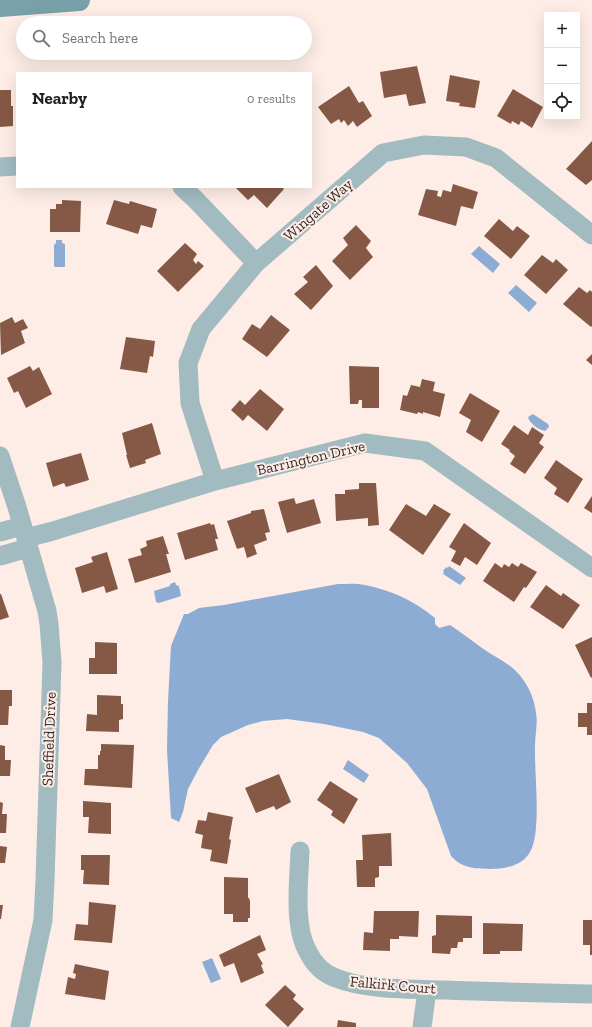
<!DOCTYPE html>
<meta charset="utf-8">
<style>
body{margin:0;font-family:"Zilla Slab",serif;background:#f2f2f2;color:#222}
.controls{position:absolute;right:12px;top:12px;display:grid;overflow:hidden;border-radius:0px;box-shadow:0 4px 16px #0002}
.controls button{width:36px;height:36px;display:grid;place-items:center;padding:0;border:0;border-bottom:1px solid #e0e0e0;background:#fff;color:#222;font:20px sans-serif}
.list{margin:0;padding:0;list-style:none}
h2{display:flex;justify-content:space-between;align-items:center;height:52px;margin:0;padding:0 16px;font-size:17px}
h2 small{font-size:13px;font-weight:400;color:#767676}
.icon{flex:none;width:22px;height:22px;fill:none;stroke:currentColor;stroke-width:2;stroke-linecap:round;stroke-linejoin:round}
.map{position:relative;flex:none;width:592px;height:1027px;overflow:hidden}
.search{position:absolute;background:#fff;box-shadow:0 4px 16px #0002;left:16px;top:16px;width:296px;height:44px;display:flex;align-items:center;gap:10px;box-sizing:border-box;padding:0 14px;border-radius:22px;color:#767676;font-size:15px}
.panel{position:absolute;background:#fff;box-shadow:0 4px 16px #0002;left:16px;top:72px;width:296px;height:116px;border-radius:0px}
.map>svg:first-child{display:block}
.water{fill:#8dacd3}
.building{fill:#865946}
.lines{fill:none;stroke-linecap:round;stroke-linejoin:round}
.minor{stroke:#a1bbc1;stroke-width:19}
.secondary{stroke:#79a1aa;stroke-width:22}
.labels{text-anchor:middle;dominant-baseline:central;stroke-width:4;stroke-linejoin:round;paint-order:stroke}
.street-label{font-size:15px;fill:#352b27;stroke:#fdede6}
</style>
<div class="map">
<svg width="592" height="1027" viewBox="0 0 592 1027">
<rect width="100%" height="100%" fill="#fdede6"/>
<path class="water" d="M56,240H62V243L65,244V267H55L54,266V245L56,243Z
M479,246L500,264L493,273L471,254Z
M516,285L537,303L529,312L508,293Z
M533,414L548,424L549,427L545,431C539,430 529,423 528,417Z
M449,566L466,578L460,585L443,574L444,572L443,571L446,567L448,568Z
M175,582L176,585L179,586L181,596L159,603L156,602L154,591L170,586V584Z
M338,584C347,584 356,583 365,585C391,590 415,601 435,618V624L439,628L450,625C461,632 471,640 482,648C499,660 514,664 526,684C531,692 535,703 536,713C538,723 535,735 535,746C534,771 542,832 530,852C522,866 505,869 490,869C474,868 463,869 451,856L427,789L407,763L379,738L363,732L324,724L287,719L263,721L248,725L221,737L213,745L198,770L188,789L183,812L179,822L171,818L167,750L168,701L171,646L184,614H188L199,608L224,605Z
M348,760L369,775L364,783L343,769Z
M212,958L221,979L211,983L202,962Z"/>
<path class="building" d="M417,66L426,103L409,106L406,94L384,98L380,72Z
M450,75L480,81L475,108L459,106L460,103L446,101Z
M349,86L359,103L363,101L372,116L357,127L353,121L348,126L344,120L341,123L339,119L331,124L318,107Z
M513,89L543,107L532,128L521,121L519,125L512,121L511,124L497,116Z
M0,90H11V106H13V126L0,127Z
M592,141V180L586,185L566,169Z
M453,184L478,192L473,209L461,206L456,226L418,215L426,189L438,191L437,196L441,197L443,190L451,192Z
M235,187H282L284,189L267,208L254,195L248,200Z
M62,200L81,201L80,232H50V209H56V204H62Z
M114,200L129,204L130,201L157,209L152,228L141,225L138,234L106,224Z
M499,219L513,231L517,226L530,236L511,259L484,236Z
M356,225L371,241L366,248L373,257L350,280L332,261L348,245L343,238Z
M185,243L197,254L193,260L196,264L198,261L204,266L178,292L157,271Z
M542,255L553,263L556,259L568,270L546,294L524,275Z
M316,265L333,286L311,310L294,294L308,282L303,277Z
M579,287L587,293L590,290L592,292V326L591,327L563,304Z
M271,315L290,330L267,357L242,339L252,324L260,329Z
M12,317L15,323L23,319L28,328L21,331L25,343L1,355L0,323Z
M126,337L155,341L153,357L150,356L147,373L120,369Z
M592,354V365L586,360Z
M30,366L33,371L39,367L52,394L26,408L18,391L14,393L7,378Z
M349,366L379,367V408H362V400H359L358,404H350Z
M422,379L435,382L433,391L445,394L440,417L423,412V414L418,412L417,414L400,410L403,395L407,396L411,385L420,387Z
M260,389L284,409L267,431L248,415L243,421L231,410L240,400L245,405Z
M470,393L500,411L482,442L466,432L471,420L459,413Z
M152,423L161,454L145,460L146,463L130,468L126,455H127L122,433Z
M514,425L528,435L532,427L544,435L539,443L544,447L525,474L510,464L515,456L509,451L510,450L501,444Z
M81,453L89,480L66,487L64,483L53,487L46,463Z
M556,460L583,479L568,503L554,494L557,488L544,478Z
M359,483H376L379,525L368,526V518L336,521L335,494H345V490L359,489Z
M592,496V513L584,508Z
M294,498L296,504L314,499L321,523L287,533L278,502Z
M406,504L426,516L434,504L451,514L423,555L389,530Z
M264,509L270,532L265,533L267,540L254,545L257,554L247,558L244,547L237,549L227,521L251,513V511Z
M210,523L211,525L214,524L218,539H215L218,550L185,560L177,533Z
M464,523L491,543L477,565L465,557L460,566L451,561L456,551L449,547Z
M163,536L169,554H166L171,572L135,583L128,559L142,555L140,549L147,546L146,541Z
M107,552L118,589L106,593L104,586L82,593L75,568L93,562L91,557Z
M495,563L502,568L504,564L509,567L512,563L518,567L521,563L537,572L526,588L524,587L514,602L483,581Z
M546,585L561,596L563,593L580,605L563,629L530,607Z
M0,594H1L9,617L0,620Z
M592,637V677L591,678L575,645Z
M95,642L117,643V674H89V658H95Z
M0,690H12V706H9L8,725H0Z
M97,695L121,696V704H123V719L119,720V732L86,731L87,714L97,715Z
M587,703H592V735H587V727H578V713H587Z
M101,744L134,745L132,788L84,785L85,769H98V755H100V751H101Z
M0,745L5,746V760H11L10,776H0Z
M279,774L291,802L276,810L274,806L256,813L245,788Z
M330,781L358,799L344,824L331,815L333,811L317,800Z
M83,801L111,803V834L88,833L89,817H83Z
M0,802L3,803L2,814H7L6,833H0Z
M208,812L233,817L229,839L231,840L227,864L210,861L212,850L201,848L203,835L195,833L198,820L206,821Z
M391,833L392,866H379V877L375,878V887H357L356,860H363L362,835Z
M0,846L7,847L5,863H0Z
M81,855H110L109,885L83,884L84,870H81Z
M224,877L248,878V898H249L250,901V918H248V922H233V914H224Z
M89,902L116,905L112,943L74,940L76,924L88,925Z
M0,905H3L1,919H0Z
M374,911H419L418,937L399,936V939H390V951L363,950L364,932L373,933Z
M436,915L472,916V938H463V942H458L457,948H451L450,954L432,953V936L436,935Z
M583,920H592V955H590V945H583Z
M483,923L523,924L522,951H500V954H483Z
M260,935L266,950L257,954L263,964L261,965L264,973L241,983L234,963L224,967L219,955Z
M75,964L109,971L105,1000L65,994L68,977L75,979L76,974L73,973Z
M285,985L296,995L293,999L304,1009L288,1027L265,1005Z
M338,1020L356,1023V1027H337Z"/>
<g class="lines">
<path class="minor" d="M0,167L17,166
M182,187L195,199L256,263
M0,456L17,507L47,611L49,624L52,662L45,880L43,920L20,1027
M215,481L190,403L188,363L201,329L256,263L383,153L424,145L466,147L496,158L592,235
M0,532L22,526
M26,538L53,531L215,481L365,443L425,451L592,568
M0,556L28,548
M300,851C299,880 293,926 308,952C314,964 324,974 336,978C365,990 412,989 444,990C493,992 543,993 592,994
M422,1027L427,990"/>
<path class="secondary" d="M0,6L79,0"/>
</g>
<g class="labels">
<g class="street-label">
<text transform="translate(318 210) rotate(-41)">Wingate Way</text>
<text transform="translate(311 458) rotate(-13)">Barrington Drive</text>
<text transform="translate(49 739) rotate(-88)">Sheffield Drive</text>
<text transform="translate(393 985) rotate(5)">Falkirk Court</text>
</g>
</g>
</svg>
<div class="controls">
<button>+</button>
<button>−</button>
<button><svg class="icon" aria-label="locate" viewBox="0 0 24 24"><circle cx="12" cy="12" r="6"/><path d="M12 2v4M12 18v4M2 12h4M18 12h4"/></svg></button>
</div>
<div class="search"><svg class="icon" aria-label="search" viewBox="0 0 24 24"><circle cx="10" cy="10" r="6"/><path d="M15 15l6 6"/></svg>Search here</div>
<section class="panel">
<h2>Nearby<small>0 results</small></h2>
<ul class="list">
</ul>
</section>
</div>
